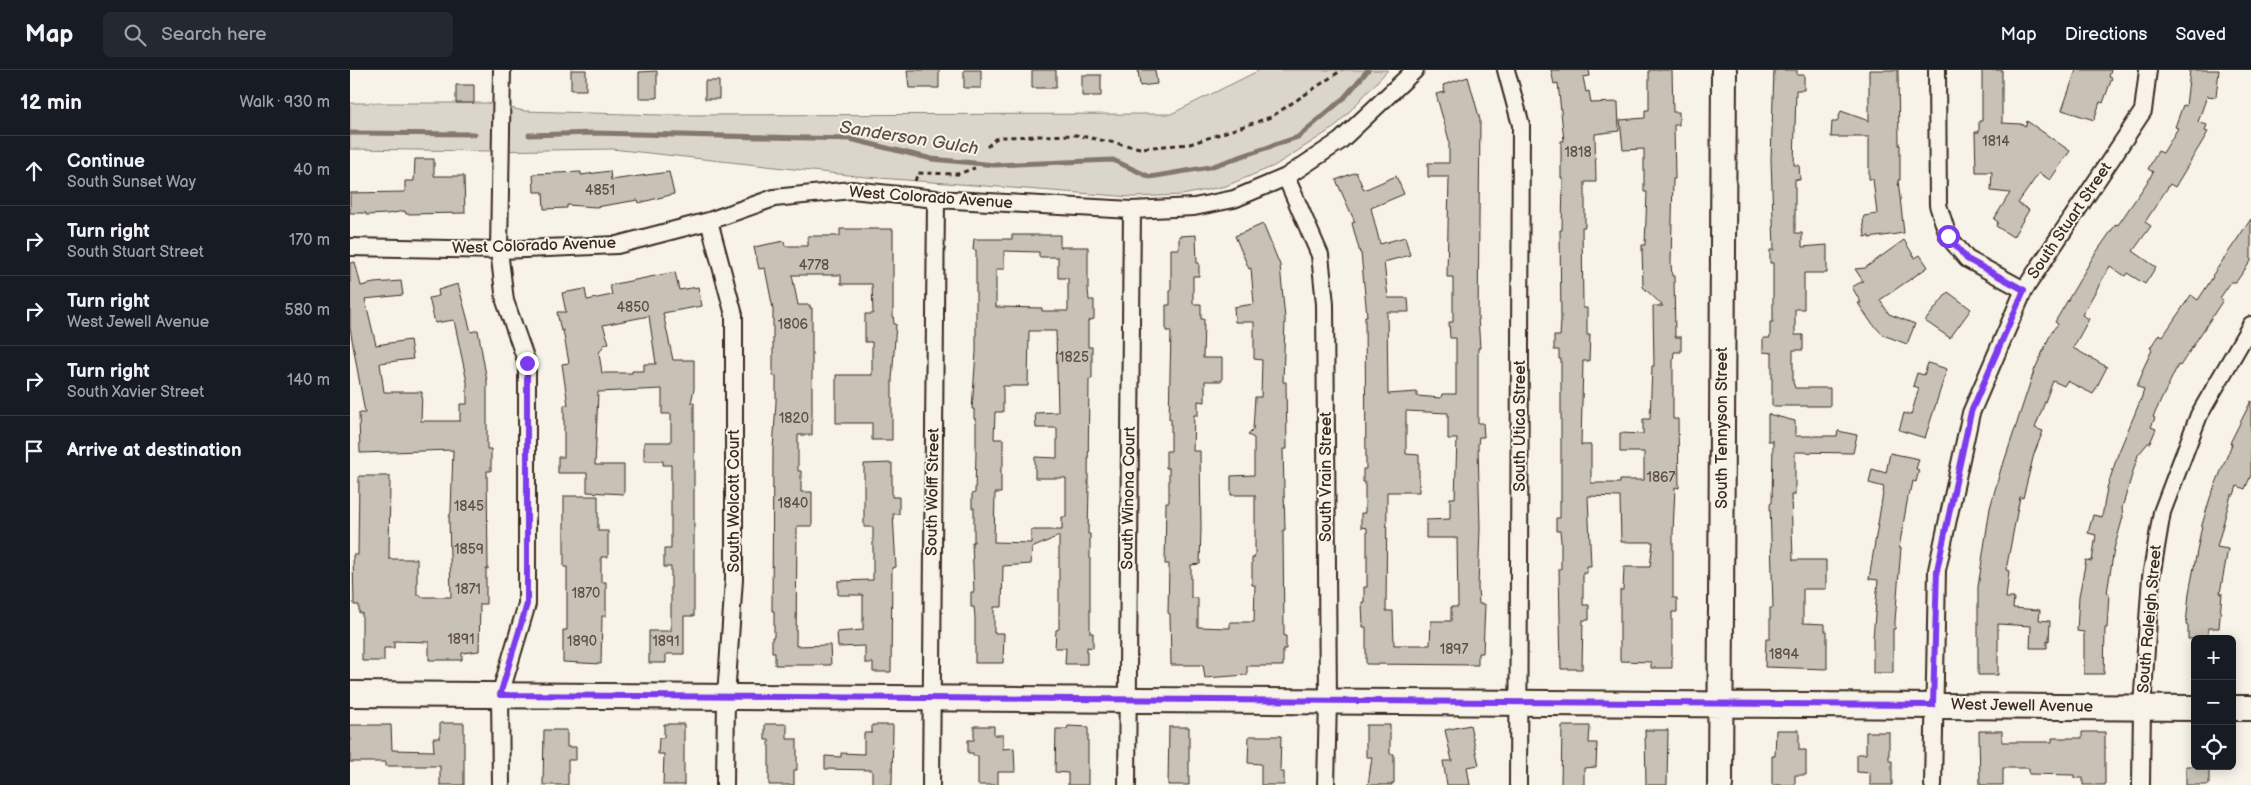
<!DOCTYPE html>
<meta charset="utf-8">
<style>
body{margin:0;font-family:"Balsamiq Sans",sans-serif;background:#242831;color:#f1f3f6}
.controls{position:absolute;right:15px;bottom:15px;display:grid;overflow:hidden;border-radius:8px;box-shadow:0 2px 12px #0003}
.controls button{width:45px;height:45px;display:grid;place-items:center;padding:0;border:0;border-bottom:1px solid #363941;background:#171b24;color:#f1f3f6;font:25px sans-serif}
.stop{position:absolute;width:15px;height:15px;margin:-11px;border:4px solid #7c3aed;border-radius:50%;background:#fff}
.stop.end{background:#7c3aed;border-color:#fff;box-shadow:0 1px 5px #0008}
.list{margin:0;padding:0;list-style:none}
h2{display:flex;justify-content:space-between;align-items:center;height:65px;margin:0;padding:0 20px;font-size:21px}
h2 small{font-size:16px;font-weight:400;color:#9ea1a6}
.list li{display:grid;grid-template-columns:32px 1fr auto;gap:15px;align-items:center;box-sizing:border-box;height:70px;padding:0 20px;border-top:1px solid #363941}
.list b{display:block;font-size:19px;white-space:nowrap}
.list p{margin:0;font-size:16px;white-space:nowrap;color:#9ea1a6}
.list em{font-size:16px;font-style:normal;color:#9ea1a6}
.icon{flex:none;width:28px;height:28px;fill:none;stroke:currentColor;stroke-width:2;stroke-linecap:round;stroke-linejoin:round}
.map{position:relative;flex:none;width:1901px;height:715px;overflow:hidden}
header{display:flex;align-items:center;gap:30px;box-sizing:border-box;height:70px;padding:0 25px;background:#171b24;border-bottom:1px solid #363941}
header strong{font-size:24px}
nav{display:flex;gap:28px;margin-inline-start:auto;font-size:18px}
.search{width:350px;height:45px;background:#242831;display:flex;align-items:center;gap:12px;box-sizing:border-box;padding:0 18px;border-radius:8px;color:#9ea1a6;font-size:19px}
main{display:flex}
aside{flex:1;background:#171b24}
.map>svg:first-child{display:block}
.green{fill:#dbd6cb;stroke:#8b8074}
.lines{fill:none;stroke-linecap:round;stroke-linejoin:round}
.stream{stroke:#84786c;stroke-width:5}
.building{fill:#c8c1b6;stroke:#3b2a1e;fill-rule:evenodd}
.street-casing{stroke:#3b2a1e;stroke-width:20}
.secondary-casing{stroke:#3b2a1e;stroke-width:28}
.path{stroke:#3b2a1e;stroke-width:3;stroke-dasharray:5 4;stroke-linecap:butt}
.street{stroke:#f7f3e8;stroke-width:16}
.secondary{stroke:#f7f3e8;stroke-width:24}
.route{stroke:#7c3aed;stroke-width:6}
.labels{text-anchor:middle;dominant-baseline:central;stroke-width:4;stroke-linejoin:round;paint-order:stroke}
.number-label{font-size:14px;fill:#5e5044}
.street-label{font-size:16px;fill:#3b2a1e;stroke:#f7f3e8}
.water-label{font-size:18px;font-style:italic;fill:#5f5145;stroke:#f7f3e8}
</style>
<header>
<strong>Map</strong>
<div class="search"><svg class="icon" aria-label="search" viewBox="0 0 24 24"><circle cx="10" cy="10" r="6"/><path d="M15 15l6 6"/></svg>Search here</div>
<nav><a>Map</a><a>Directions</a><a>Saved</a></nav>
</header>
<main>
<aside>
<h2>12 min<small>Walk · 930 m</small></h2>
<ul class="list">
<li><svg class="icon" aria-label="ahead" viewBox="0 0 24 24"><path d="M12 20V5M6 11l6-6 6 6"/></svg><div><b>Continue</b><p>South Sunset Way</p></div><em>40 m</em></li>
<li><svg class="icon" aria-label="right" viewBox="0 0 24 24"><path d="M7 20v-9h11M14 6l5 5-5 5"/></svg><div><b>Turn right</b><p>South Stuart Street</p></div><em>170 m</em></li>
<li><svg class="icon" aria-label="right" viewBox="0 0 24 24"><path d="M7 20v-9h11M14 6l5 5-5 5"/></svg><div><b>Turn right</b><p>West Jewell Avenue</p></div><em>580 m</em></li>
<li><svg class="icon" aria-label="right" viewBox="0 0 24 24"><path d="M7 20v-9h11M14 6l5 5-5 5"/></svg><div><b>Turn right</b><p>South Xavier Street</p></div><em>140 m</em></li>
<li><svg class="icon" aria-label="arrive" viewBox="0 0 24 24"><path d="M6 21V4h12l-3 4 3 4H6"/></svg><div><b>Arrive at destination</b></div></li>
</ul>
</aside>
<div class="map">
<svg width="1901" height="715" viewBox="0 0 1901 715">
<rect width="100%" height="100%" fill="#f7f3e8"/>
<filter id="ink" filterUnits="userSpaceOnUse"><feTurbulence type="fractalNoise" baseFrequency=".02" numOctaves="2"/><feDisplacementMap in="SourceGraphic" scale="10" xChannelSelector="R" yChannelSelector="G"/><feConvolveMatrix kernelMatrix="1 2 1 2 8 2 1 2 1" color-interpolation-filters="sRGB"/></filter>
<g filter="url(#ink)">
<path class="green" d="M910,0H1038L985,57L924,96L876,116L832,125L782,127L516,107L262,79L135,81L0,79V33H137L174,41L310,45L821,44Z"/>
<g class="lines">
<path class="stream" d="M0,63L125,64
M179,65L244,63L500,69L582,89L645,95L763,90L800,107L860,97L948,67L994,28L1018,0"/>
</g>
<path class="building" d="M221,0H236V20H221Z
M557,0H589V18H559Z
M614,0H631V18H614Z
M682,0H706V18H682Z
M788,0H805L807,14L790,16Z
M1201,0H1239L1240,6L1233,7L1236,22L1239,21L1241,33L1268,32L1269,61L1245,64L1246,112H1235V157H1232L1233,238H1237V265H1240L1239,291H1233L1231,375H1241V413H1270V410H1294V382H1270V363L1293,364V349H1300L1302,296H1304L1303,236H1313L1293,217L1292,175H1295L1297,122H1294V79L1273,80L1270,50L1295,48V40H1299V0H1322L1323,42H1329V55H1324L1325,109H1323L1321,193L1322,206H1324L1325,267H1331V282H1324L1323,292V349H1328L1329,418L1325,417L1323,463V528H1327V542H1322V598H1301V592L1270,591V520H1273L1274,497H1300L1303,472H1271L1270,427L1238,426L1241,496H1237V503H1233V535H1239V550H1233L1232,599H1211L1209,499H1211V471L1210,461H1206V448H1210V431H1211V289H1209V280H1204V266H1210L1211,250L1210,160H1212L1213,108H1211V71H1214L1208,13L1204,14Z
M1424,0H1447V5H1454V20H1446L1444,95H1449L1450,110L1445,109V163H1452V177L1477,175V203H1454V239H1445V265H1453V280H1443V312L1445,318H1480V336H1422V283L1413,282V268H1420V252H1423V193H1420V180H1424L1421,89Z
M1519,0H1548L1549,75H1550V110H1548L1554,163L1519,168V166L1515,167L1513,149L1514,146L1527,144L1523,109H1519V67H1481L1482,52H1487L1491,41L1519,51Z
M1632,0H1652V53L1671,54L1676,56L1677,51L1720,81L1700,110L1689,103L1668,133L1679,140L1663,167L1646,156L1648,152L1644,149L1660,123L1641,121L1642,102H1626L1625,62H1629V51H1632Z
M1726,0H1761L1759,7L1762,8L1753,33L1750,32L1744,50L1712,40Z
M1840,0H1869L1866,27L1857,26L1848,52L1857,55L1855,61L1858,62L1825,117L1820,114L1795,152L1801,156L1783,181L1806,197L1795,214L1777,203L1775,206L1760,196L1732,245L1739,249L1723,278L1757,297L1743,324L1717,311L1714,316L1703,311L1685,358L1693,361L1684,384L1673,428L1670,427L1656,500L1659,501L1656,528H1664L1663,538L1690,540L1689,550L1700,551L1699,571L1697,570V578H1680L1681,556L1648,554V605H1628V517L1640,438L1652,395H1653L1684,301L1702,261L1708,254L1705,252L1743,187L1766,154L1768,155L1798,111L1803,102L1798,99L1808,81L1813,83L1828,58L1825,57L1833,35L1836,36Z
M307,1V28H289V2Z
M732,5H751V26H732Z
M1118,7L1130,50L1128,247L1130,278H1128V353H1133L1134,367H1129L1128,375L1130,458L1128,517L1129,534H1135L1133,583H1128V595L1016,594V557H1013L1012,532H1014V517H1017V458L1011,457V443H1015V412H1013V399H1016L1015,246H1017L1011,183H1010L1002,153L1005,152L986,110L1006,102L1014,120L1046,106L1054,124L1021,138L1030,174L1055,167L1060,185L1034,192L1038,228H1058L1059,242H1037L1038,324L1067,322V326L1091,328L1092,324H1106V268H1100L1099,252H1103V207H1097L1099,107H1078V93H1099V70L1086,24L1095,22L1093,15ZM1056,341L1098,343V369H1107L1105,428H1100V449L1076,450V468H1107L1108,537H1101V551H1081L1080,575H1044L1043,541H1036L1037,422H1069V385L1056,384Z
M355,11H369V29H355Z
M106,15H124V33H106Z
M65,89H84V106H114L115,143L56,144L55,141L37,144L16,145V143H0V123L55,122V111H64Z
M260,101L261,110L319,102L324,124L289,133L288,130L246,137L217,135V138L194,139L193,122H184L183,104L231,102V105Z
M1901,149V191L1886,212H1881L1870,228L1873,230L1830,296L1828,295L1803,347L1805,348L1801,357L1806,359L1800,373H1798L1788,385L1772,438L1773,447L1764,479L1757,523H1759L1757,558H1755L1754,604H1734V562L1727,561L1729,526L1736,490L1742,491L1746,465L1738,463L1743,445L1752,447L1757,418L1768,384L1791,329L1794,320L1787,316L1793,302L1792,301L1802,280L1800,278L1809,264L1813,266L1841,225L1848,230L1863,207L1862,206Z
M913,154L930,195L935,249L933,312H936L937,379H933L935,460H933L934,566H936V579H933V596H897V605L855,608L853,595H821L820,544L818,543L819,494H815L816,432H819V398H816V381H821V349H819L821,261H816V235H820V221H821V179H829V166L846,165L847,193H849V206H843V234H851V249H854L853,288H872V311H855V332L848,331V345H844L843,381H850L851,458L850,494L841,495V528H848V557L878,558H880V552H904L905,515H902V488H904L905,484V425H881V406L904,405V368L898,365L903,360L905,327H911L912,290L904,289V252H885L884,237L904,234L901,198L899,199L885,166Z
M490,159H543V244L544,254H546L542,310V370H522V353H486V305H522V272H515V244H523L522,214H491V205H442L448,235H460V238H462V365H448V401H451V422H462V456H447L446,576L480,575L481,595H425V582H422V567H424V541H422L423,380L426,332V306H423V239L415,198L409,199L404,177L434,171L435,176H458V166H490Z
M662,165H710V177H738V219L739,230H744V249L738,251V277H742V309H739L738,414L739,415L738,464H740V563H743V578L737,577V594H715L716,578H705L706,560L709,559V466L682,478L681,494L653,496L652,537H644V563H654L653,593H625V547L624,537H621V522H624L622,472H624V438H622V424L625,423L626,382V349H624V339H622L626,282V180H623L624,169H662ZM654,181L689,182V187H708V208H718V241H692V238L646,237V199H654ZM679,261H706L708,342L685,343L686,358H707V388L685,387V408H716V447H712V460H681V473L644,472L645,423H651V397H653V369H644L645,342H653V316H678Z
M1554,170L1565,188L1570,185L1578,197L1530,230L1539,244L1565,254L1557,274L1533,265L1520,251L1508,233H1511L1502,217L1513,211L1505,199L1515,198Z
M5,192L11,216L24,213L51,211L53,225L15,229L26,275L60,270L63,289L30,293L34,322H72L71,351H110V334H117V312L104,250L85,253L79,228L89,226L88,220L108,214L121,262L128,260L137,311V379H141V401H137L138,499H136V534H130L129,581L112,583V590H79V572L44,571V578H34V591H12V543H9V535H4L3,485H8L9,406H40L39,489H67V525H71V527H101L99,447L101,442L103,380L10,383L9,343H15L0,258V193Z
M325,202L329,220L348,217L352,236L313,243L323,290H344V319L341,333H344V546H334V584H316V593H299V561H321V497H314V479H321V395H313V391H294V372H321V344H312V319L248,322L245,395H274V424L237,422V403H208V387H214V335H218L212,294L219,293L213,260L211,261L207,242H216L212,223L235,219L237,230L262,225L260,215ZM299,246L306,294H294V301H282V303H252L249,283L254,275L259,273L253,255Z
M1598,222L1621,239L1600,268L1575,251Z
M1578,293L1597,299L1575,368L1549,360L1554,343L1561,345L1569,318L1563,316L1567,303L1574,305Z
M1901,331V405L1895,419L1887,416L1884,425H1881L1867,477L1878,479L1870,523H1872L1869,558H1858V569H1838V556L1836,555L1839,523L1852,455L1860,428L1882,374L1880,373Z
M1418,344L1445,351V366H1487L1488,361L1507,365L1503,383L1445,382V425H1441L1443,490H1476V519H1453V553L1475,554V561H1477V599L1415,597L1416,569H1420V538H1423L1420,433H1422L1423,371H1418Z
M1540,383L1569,389L1566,399L1569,400L1566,412L1563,411L1561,421H1559L1549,478H1551L1545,551V559H1543V603H1523V568L1528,510L1519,509L1534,417L1519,413L1522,399L1536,403Z
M542,393V427H549V444H543L546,497L542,498L541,602H523V593H515V576L488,577L487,562L513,560V525H488V511L523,510V457H514V394Z
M214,426H248V461H258V487H251V512H256V546H252L251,594L213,592V560H217V497H214Z
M90,653H114V715H90V696H36V692H0V655H41L42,680L84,681L83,668H90Z
M314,654H334V715H313L314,684H308L309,668H314Z
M415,654H437V669H447V700H444V715H419V670H415Z
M522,655H543L542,715H522V700L475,699V686L491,687V683L514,684V663H522Z
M1016,655H1040V684H1044V713H1042V715H1018L1022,687H1016Z
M1120,655L1129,695L1117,697L1120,715H1097L1093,691H1102L1095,660Z
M624,656H644V665H653V679L664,678L665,702H648V715H628V686H623V683H618V670H624Z
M718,656L738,657V715H718V703L705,702L706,659H717Z
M1212,656H1240L1239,673H1247L1246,697L1234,698V715H1211Z
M819,657H839V715H818Z
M194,660H217V677H226V690H218V715H193Z
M1295,660H1318L1317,715H1296Z
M1426,660H1449V680H1456V705H1445V715H1422V686H1425Z
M1629,661H1652V672H1702V668H1732V662H1755V715H1733V708H1724V705L1679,704V698H1653V715H1630Z
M1516,662H1539V691H1542V715H1520V703L1507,702V684H1516Z
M899,666H931L930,702H934V715H911V694L898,693Z
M1836,696H1859V715H1836Z"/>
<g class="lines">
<defs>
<path id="street" d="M1156,0L1171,55L1168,715
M1587,0L1588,135L1598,166L1617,189L1674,220
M936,107L970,185L975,234L978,630L976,715
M359,151L384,245V509L376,627L375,715
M0,177L149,180L267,175L359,151L424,128L502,120L586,129L782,140L844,137L884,129L936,107L990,71L1065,0
M151,715L150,625L177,534V293L155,231L149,180L152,0
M581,715L586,129
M777,715L782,140
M1583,715L1587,500L1621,343L1674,220L1793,41L1798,0
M1791,715L1792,637L1801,507L1812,442L1849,345L1901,255"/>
<path id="secondary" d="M0,624L1845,638
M1882,638H1901
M1370,715L1374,0"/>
</defs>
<use href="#street" class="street-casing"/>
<use href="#secondary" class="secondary-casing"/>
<path class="path" d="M637,77L645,69L653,67L726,65L790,78L840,74L921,47L992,0
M565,111L568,103L608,104L625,98"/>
<use href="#street" class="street"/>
<use href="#secondary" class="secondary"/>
</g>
</g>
<g class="lines" filter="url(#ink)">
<path class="route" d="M177,293V534L150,625L1583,635L1587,500L1621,342L1674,220L1617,189L1598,166"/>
</g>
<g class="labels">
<g class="number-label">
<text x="1646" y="71">1814</text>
<text x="1228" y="82">1818</text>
<text x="250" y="120">4851</text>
<text x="464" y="195">4778</text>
<text x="283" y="237">4850</text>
<text x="443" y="254">1806</text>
<text x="724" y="287">1825</text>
<text x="444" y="348">1820</text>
<text x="1311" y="407">1867</text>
<text x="443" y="433">1840</text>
<text x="119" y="436">1845</text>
<text x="119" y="479">1859</text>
<text x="118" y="519">1871</text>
<text x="236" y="523">1870</text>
<text x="111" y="569">1891</text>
<text x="232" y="571">1890</text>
<text x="316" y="571">1891</text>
<text x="1104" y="579">1897</text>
<text x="1434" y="584">1894</text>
</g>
<g class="street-label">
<text transform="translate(581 128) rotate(4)">West Colorado Avenue</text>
<text transform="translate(1720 151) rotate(-56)">South Stuart Street</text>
<text transform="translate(184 176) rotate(-2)">West Colorado Avenue</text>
<text transform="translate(1170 356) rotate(-90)">South Utica Street</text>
<text transform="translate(1372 358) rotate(-90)">South Tennyson Street</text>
<text transform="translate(976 407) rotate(-90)">South Vrain Street</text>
<text transform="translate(583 422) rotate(-89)">South Wolff Street</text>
<text transform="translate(779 428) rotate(-89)">South Winona Court</text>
<text transform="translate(384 431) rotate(-90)">South Wolcott Court</text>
<text transform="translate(1800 549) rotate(-85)">South Raleigh Street</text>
<text transform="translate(1672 636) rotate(1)">West Jewell Avenue</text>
</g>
<g class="water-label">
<text transform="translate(559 68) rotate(9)">Sanderson Gulch</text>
</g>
</g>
</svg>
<div class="controls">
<button>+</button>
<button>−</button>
<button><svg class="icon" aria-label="locate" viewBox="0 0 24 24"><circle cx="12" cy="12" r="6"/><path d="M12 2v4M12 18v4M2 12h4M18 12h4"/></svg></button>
</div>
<div class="stop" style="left:1598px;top:166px"></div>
<div class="stop end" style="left:177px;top:293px"></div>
</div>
</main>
